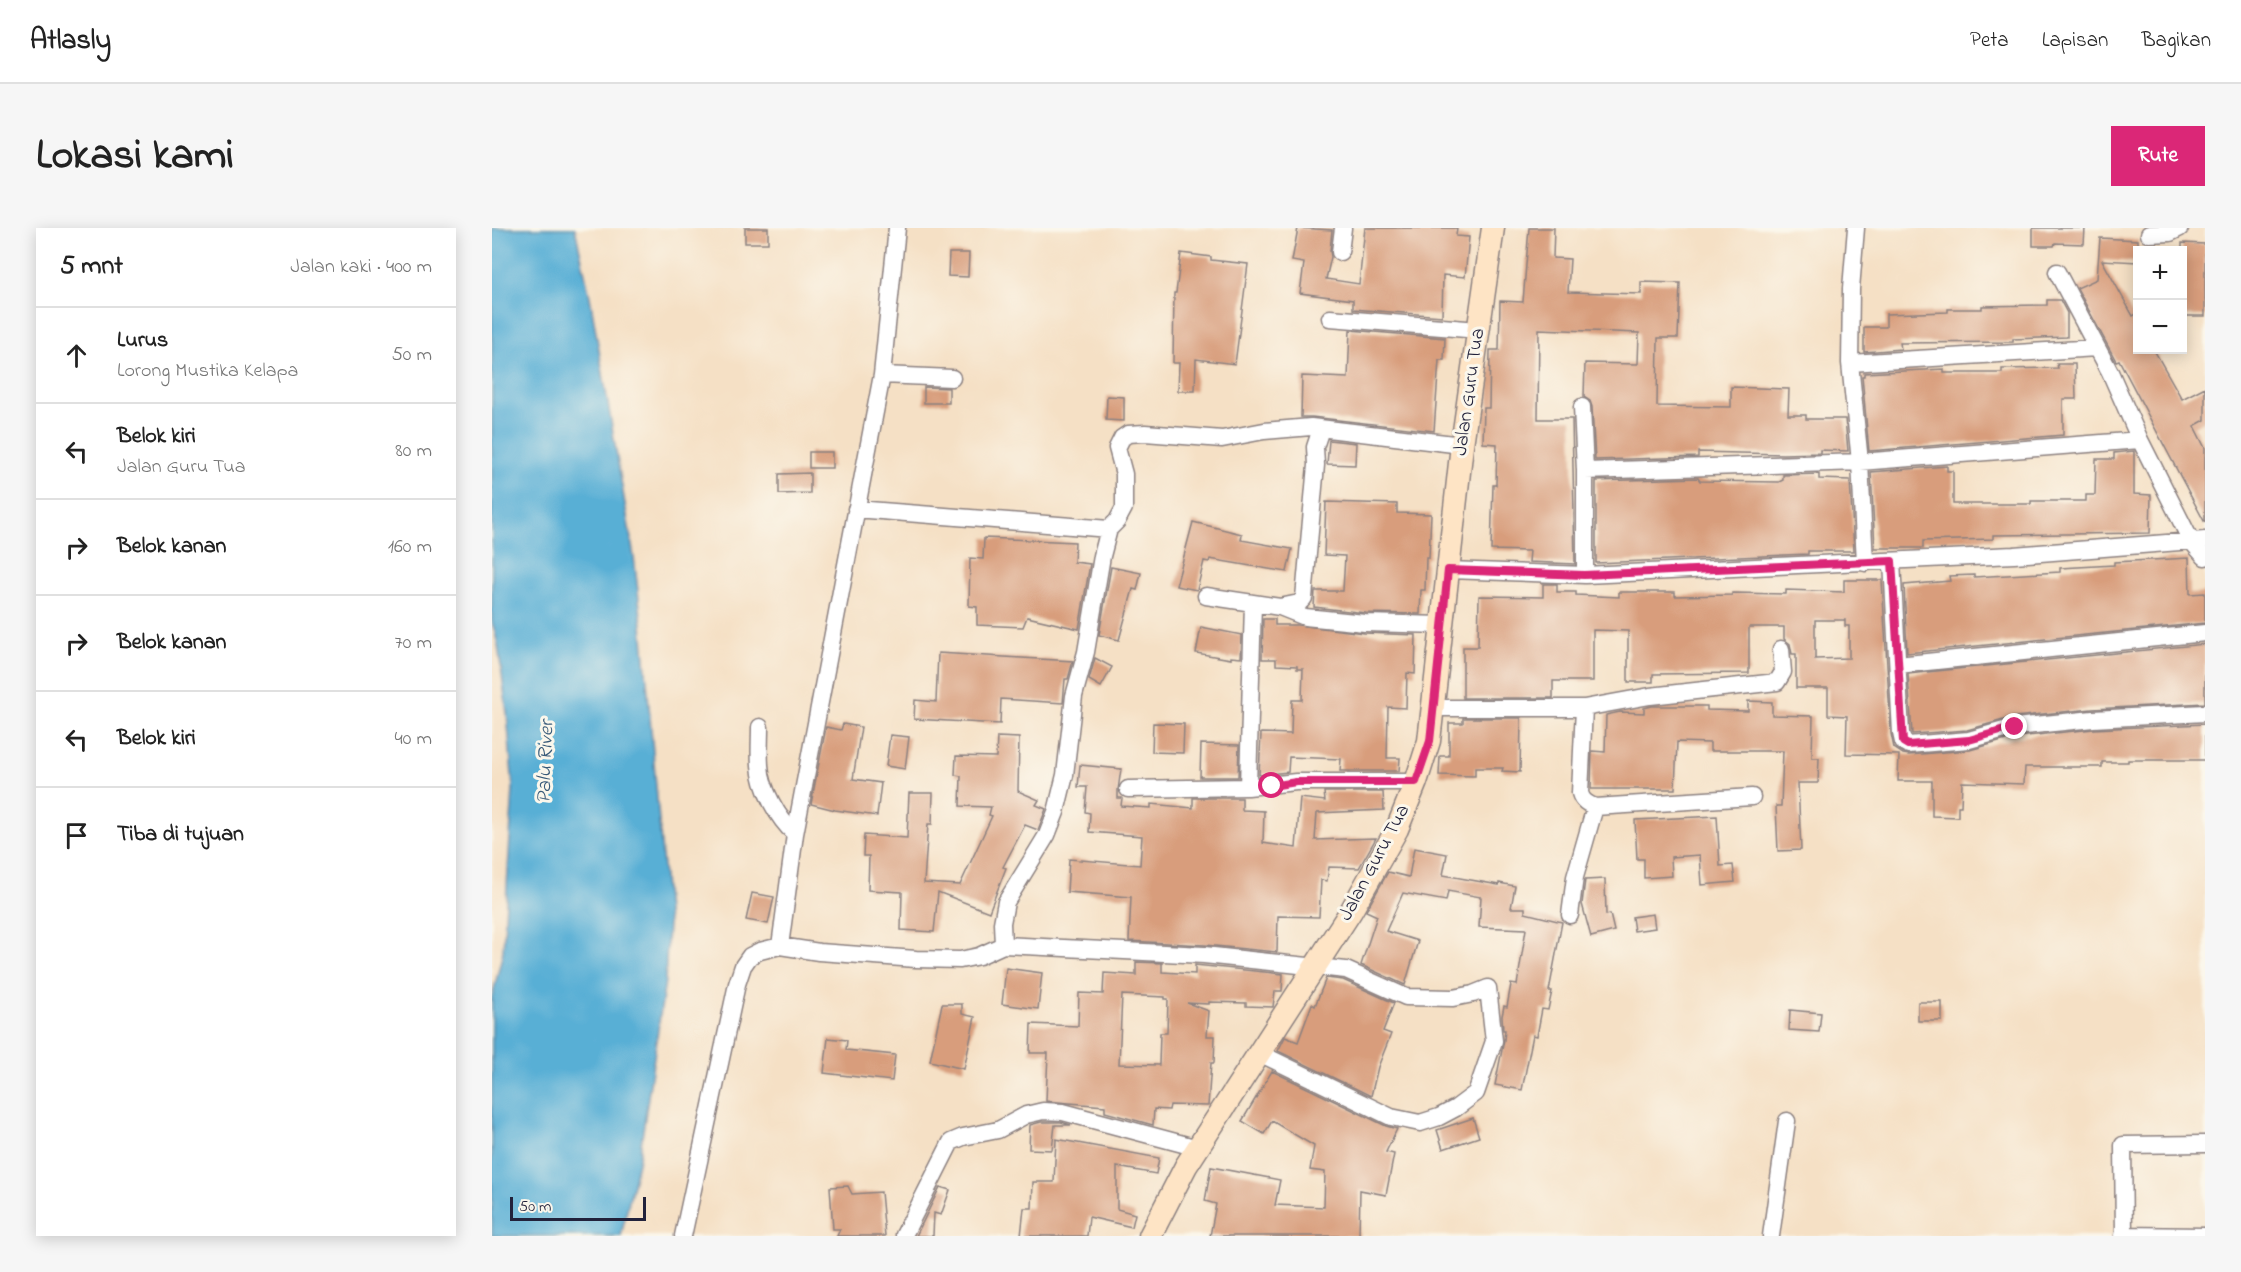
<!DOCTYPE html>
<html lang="id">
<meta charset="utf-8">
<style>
body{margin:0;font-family:"Indie Flower",sans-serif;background:#f6f6f6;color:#222}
.controls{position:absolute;right:18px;top:18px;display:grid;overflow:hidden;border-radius:0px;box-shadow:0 3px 15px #0003}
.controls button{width:54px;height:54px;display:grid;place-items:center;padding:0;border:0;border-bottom:2px solid #e0e0e0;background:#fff;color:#222;font:30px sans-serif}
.scale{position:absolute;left:18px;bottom:15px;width:136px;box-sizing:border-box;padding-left:6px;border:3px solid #22223b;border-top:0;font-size:16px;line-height:21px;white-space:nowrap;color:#22223b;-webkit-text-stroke:4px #fbf7ec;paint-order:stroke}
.stop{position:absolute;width:18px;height:18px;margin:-14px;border:4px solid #db2777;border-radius:50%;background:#fff}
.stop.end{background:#db2777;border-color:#fff;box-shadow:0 2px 6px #0008}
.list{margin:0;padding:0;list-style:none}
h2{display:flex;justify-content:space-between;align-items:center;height:78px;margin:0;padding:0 24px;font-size:26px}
h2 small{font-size:20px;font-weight:400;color:#767676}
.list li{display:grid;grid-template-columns:39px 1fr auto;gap:18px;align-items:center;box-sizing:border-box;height:96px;padding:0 24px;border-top:2px solid #e0e0e0}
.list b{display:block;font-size:22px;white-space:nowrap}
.list p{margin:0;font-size:20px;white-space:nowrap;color:#767676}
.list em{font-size:20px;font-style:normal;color:#767676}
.icon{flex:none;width:33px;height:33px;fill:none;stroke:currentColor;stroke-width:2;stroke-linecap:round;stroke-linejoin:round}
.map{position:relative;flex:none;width:1713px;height:1008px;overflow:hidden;border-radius:0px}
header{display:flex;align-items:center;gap:36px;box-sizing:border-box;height:84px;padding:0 30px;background:#fff;border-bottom:2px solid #e0e0e0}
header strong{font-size:28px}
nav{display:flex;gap:33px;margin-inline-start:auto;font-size:21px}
.intro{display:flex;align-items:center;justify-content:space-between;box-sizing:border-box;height:144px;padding:0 36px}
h1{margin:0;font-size:42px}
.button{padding:15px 27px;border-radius:0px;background:#db2777;color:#fff;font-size:21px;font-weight:700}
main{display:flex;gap:36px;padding:0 36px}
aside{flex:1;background:#fff;border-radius:0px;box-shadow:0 3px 15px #0003}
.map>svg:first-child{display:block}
.water{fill:#59afd5;stroke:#3e6888;stroke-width:1.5}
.building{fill:#d89d7c;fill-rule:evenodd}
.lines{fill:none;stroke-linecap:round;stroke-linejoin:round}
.minor-casing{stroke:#8c8180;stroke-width:19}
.secondary-casing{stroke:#8c8180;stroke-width:25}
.minor{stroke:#fff;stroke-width:16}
.secondary{stroke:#fee4c5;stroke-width:22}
.route{stroke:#db2777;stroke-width:8}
.labels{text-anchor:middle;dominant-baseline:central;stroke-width:6;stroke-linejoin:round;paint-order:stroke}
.street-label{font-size:20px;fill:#22223b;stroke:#fbf7ec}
.water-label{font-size:21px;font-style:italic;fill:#385a79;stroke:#fbf7ec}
</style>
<header>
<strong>Atlasly</strong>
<nav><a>Peta</a><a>Lapisan</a><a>Bagikan</a></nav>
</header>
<div class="intro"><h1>Lokasi kami</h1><a class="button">Rute</a></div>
<main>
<aside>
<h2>5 mnt<small>Jalan kaki · 400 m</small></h2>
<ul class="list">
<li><svg class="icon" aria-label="ahead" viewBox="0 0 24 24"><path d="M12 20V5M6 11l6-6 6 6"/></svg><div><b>Lurus</b><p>Lorong Mustika Kelapa</p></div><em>50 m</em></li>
<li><svg class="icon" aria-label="left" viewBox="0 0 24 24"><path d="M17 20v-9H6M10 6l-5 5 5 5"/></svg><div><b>Belok kiri</b><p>Jalan Guru Tua</p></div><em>80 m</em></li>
<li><svg class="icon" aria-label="right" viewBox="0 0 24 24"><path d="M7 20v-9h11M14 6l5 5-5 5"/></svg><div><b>Belok kanan</b></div><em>160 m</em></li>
<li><svg class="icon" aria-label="right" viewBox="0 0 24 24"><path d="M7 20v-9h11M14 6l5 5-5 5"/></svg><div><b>Belok kanan</b></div><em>70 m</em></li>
<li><svg class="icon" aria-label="left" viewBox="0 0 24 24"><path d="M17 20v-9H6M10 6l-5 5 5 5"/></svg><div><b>Belok kiri</b></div><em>40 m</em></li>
<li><svg class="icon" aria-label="arrive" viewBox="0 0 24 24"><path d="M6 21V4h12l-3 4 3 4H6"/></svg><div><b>Tiba di tujuan</b></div></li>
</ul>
</aside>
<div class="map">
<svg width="1713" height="1008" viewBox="0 0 1713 1008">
<rect width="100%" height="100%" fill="#fbf7ec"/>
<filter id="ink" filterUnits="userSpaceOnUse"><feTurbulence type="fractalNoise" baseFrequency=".0167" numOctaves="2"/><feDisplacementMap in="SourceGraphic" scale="12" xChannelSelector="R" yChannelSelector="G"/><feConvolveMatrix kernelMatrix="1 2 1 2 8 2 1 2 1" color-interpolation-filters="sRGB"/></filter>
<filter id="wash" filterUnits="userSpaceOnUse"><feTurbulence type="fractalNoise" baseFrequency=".008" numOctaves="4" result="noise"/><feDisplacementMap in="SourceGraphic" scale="24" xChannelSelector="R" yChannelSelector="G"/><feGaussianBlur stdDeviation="1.35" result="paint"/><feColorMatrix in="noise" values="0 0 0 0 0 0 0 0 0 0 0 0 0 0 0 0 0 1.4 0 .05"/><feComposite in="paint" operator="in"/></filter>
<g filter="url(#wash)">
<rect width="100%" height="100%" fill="#f5e0c5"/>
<path class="water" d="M0,0H83L98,69L142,329L150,397L176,696L173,753L166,802L147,930L129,1008H0V770L11,723L21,561L15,485L6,417L0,393Z"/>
<g id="blocks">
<path class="building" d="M253,0H276V15H253Z
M806,0L840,2L838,23L839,29L834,51L867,56L873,0H965L964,8L977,9L973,49L951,47L950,88L861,81V72L808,65L812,35L800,33Z
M1037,0H1062L1061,30L1078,31L1076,64L1149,66V54L1188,55L1186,110H1166L1165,178L1239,179V159L1297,161L1296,187H1314V191H1353L1356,223L1328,222V225L1291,226L1206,224V229L1103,232L1100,179L1098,173L1092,169L1093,135L1146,136L1147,105L1047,101L1046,191H1080L1083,336L1037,334L1038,323L999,322L1001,257H1004L1005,216L991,215L992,180H997L998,122H1007L1008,73L1031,74Z
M1541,0H1593L1592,16L1563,15L1562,18H1541Z
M1608,10L1646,12V34L1610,32L1641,88L1646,85V122H1662L1690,171L1713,159V192L1702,198L1713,220V295L1627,132L1624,133L1585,60L1605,51Z
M1690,15L1713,16V88H1690Z
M457,25H477L476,49L456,48Z
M689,25L719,29V32L756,36L743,136L704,131L703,163H686L687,135H681L682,65H684Z
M1555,72H1568L1575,85V109L1521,111V114L1408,115L1409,121L1372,124V99H1394V86L1456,84V81H1490V78L1555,77Z
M858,102L953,110L952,132H947L942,203L820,189H809L810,148L856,150Z
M1565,136H1583L1584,171H1571V207L1377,223L1370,148H1372V145L1452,141V145H1510V141L1566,140Z
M432,159L457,160V175H432Z
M615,168L632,169V193L614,192Z
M837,212L864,215L863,237L835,236Z
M1642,223V266L1659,267L1658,305L1501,307V311L1431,313V320H1383L1379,244L1455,238V243H1461V276H1539V273H1594V267H1603L1604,231H1622V225Z
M317,224H340V240H317Z
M318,245V265L287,266V246Z
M1327,246V251L1358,252L1362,323H1316V326L1104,335V253L1206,250L1208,253L1287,254L1291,252V247Z
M834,274L905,276V285L939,286L937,330H934L933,362H929L928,386L874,385L822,379L823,363H851L853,328L832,327Z
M701,294L750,306L749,312L800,321L795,344L718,331L717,334L712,333L705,362L684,358Z
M492,310L583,314L582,334L598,336L587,401L535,389L531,399L485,397V379L477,378L478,330L491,331Z
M1697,330L1698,366L1713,365V395L1415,425L1412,357L1458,353L1457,348L1482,347V349L1568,344V340L1622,337V334Z
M619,339L649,345L645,362L641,361L627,412L607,407Z
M1352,352H1390L1399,506L1402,520L1411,526L1417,527L1478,522L1525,509L1602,501L1713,496V532H1636V534H1610V539H1533L1532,556L1470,554L1469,578H1466V589L1440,588V553H1406L1407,527L1354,526L1355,488L1336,487V460H1304V426H1300L1298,416L1292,411V399H1257V445L1161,446V454H1136V403L1101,402V453H1061V470H971V419H986L987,368L1051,369V356H1065V364H1084V367L1127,369V364H1183V368L1240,367V365L1294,366V362L1352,364ZM1323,392H1353V398H1357V430L1323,431Z
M771,391H783V397H805L872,405L924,407L923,446L915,445L914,480L896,479L895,530H908L907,543H848L849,531L797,529L796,544L767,547L769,505L799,506L800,472H810L811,441H805V438L784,437V431H770Z
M709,399L750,407L749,430L739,429V431L704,425Z
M1713,416V475L1600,481L1522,489L1475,502L1420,506L1416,446Z
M446,425L581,433L576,451H573L571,475L509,471L508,496L422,491L423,472L444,474Z
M603,430L620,439L609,459L597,452Z
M1256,473L1280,474V487L1321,488L1320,530H1327L1326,555H1306L1309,622L1286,623L1284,578H1289L1291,523H1218V515L1185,514L1183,561H1099L1100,523L1113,524L1114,487L1128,484L1152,485V480L1160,478H1215V482L1256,483Z
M971,490H1029L1028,544L1010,543L1011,540H983V548L947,547L948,528H957V495H971Z
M661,495L692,496L691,525L660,524Z
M351,496L369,499L361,551L389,555L385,588L343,582L319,576L334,499L349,502Z
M398,507L417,509L413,541L394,538Z
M505,509L527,510L526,563L547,572L544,577L554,581L546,602L533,597L511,639L514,640L497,684L446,664L442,704L409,702L410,664L376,662L377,628H371L372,607L415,610L417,565H441L440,596H436L432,655L468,657L500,588L497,587L499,579L468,578L469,548L463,547L464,528L504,529Z
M709,516L747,517L746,549H708Z
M588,537L629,541L626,562V570H630L629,578L659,580V576L701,580V570H750V582L772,583L771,615L804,620L808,570L833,573L832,564H891L892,582L825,585L823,612L884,610L867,640L837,639L835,653L829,652L827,689L786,688L785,724L713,717L637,713L639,669L575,664L577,631L648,637L650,608L597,604L598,585L593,584L595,559H586Z
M1225,588L1228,638L1241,637L1243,654L1210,657L1208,627L1179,629L1180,648L1152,650V631H1145L1143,592Z
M922,620L955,626L951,647L1007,657V655L1023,658L1019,680H1033V685L1070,694L1057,763H1060L1056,782L1050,781L1045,808L1041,807L1030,862L1003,857L1012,812L1013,802H1011L1010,788L1012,778L1015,779L1019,756L1025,757L1034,701L987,699L989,669L956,663L954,673L911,665L894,703L926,713L913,757L869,737L885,688L874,683L896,644L917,649Z
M1113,651L1114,687L1118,686L1122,703L1099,709L1090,676L1093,652Z
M260,665L282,669L276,696L254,692Z
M1161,686L1163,700L1142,703L1140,689Z
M644,734L670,735V744L703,746V737L791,746L790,763H783L781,779L754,778V775L717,774V776L695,775L717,783L715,808H723L722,835H719L716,878L678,877L677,882L662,881L661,897L613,884V878L554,873L556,825H538L539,796L586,798L587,765L611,766L612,745L644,747ZM630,767L673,769V771H676L675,805H668L667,837L627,836Z
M514,740L550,745L546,781L510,776Z
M834,750L851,752L902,775L891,803L899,806L886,839L879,868L786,823L793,809L806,814L820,776L823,778Z
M1426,774H1450V793H1426Z
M450,776H470V786L483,789L472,841L438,833Z
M1298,782L1329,785L1327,804L1297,802Z
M336,810L355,812L354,822L403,827L400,853L332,845Z
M780,843L894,898L905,901L894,924L902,926L894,967L868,962L867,1008H718L724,976L713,973L719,939L788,952L783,977L832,979L833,944L818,942L822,918L780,893L772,906L750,893Z
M981,890L987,909L951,921L945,902Z
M549,894H569L579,897H563L560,922L537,921L538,897Z
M564,911L667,930L664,946L625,939V981L643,986L640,999L597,989L595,1008H529L532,980H540L541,954H562Z
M356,958L360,966L389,964L393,1008H345L348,1001H341L338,959Z
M448,959L458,962L449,987L442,985L441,1008H424Z"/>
</g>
</g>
<g filter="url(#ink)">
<use href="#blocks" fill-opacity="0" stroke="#8c8180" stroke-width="1.5"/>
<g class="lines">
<defs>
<path id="minor" d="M1364,0L1359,61L1358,135L1368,234L1373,335
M1657,6L1678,5L1688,0
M848,24L851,0
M1565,44L1618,144L1648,212L1699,313L1713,329
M838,90L987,102
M1358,135L1605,120
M390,147L405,0
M1090,179L1093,243V347
M1093,243L1368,234L1648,212
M364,281L617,301
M1400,333L1409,505L1411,514L1416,517L1477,512L1523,499L1601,491L1713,485
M956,342L1093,347L1522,327L1713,312
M714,368L788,379L813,389L873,395L950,397
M788,379L807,375L812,370L824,237L823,219L829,201
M1406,437L1713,405
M941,480H1092L1158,468L1285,454L1291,444L1289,421
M1092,480L1088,565C1090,573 1096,576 1103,579L1260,569
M268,499C268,511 267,524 268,537C269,560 286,591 303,606L288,718
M756,559L761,375
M636,561L756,559L804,554H924
M303,606L390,147L460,150
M1078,687L1083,649L1103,579
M511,717L510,695L514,674L555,607L564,584L573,547L582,468L594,424L610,328L617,301L625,293L632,280V246L625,220L630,210L636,206L653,205L730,211L772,203L819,199L970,217
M412,1007L459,914L471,909L506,902L534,887L551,883L571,884L706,920
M1631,1007L1713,1008
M191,1008L245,756L251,738L258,728L268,723L288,718L327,724L424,731L468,732L487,728L511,717L712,727L854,742L914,769L961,770L981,766L996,760L1002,813L984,865L964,880L947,889L928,895L899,889L767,825
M1279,1008L1295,893
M1632,1008L1631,917L1713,916"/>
<path id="secondary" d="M658,1008L694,938L859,683L905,601L924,554L937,513L970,217L1001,0"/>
</defs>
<use href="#minor" class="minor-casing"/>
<use href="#secondary" class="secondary-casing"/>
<use href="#minor" class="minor"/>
<use href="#secondary" class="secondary"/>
</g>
</g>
<g class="lines" filter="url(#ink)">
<path class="route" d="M780,558L804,554H924L938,513L956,342L1092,347L1400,333L1411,514L1416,517L1477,512L1523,499"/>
</g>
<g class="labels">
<g class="street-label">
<text transform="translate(978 164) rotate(-82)">Jalan Guru Tua</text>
<text transform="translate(883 635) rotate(-62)">Jalan Guru Tua</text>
</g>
<g class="water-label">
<text transform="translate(54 534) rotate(-88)">Palu River</text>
</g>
</g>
</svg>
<div class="controls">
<button>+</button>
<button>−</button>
</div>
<div class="scale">50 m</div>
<div class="stop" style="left:780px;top:558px"></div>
<div class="stop end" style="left:1523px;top:499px"></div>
</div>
</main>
